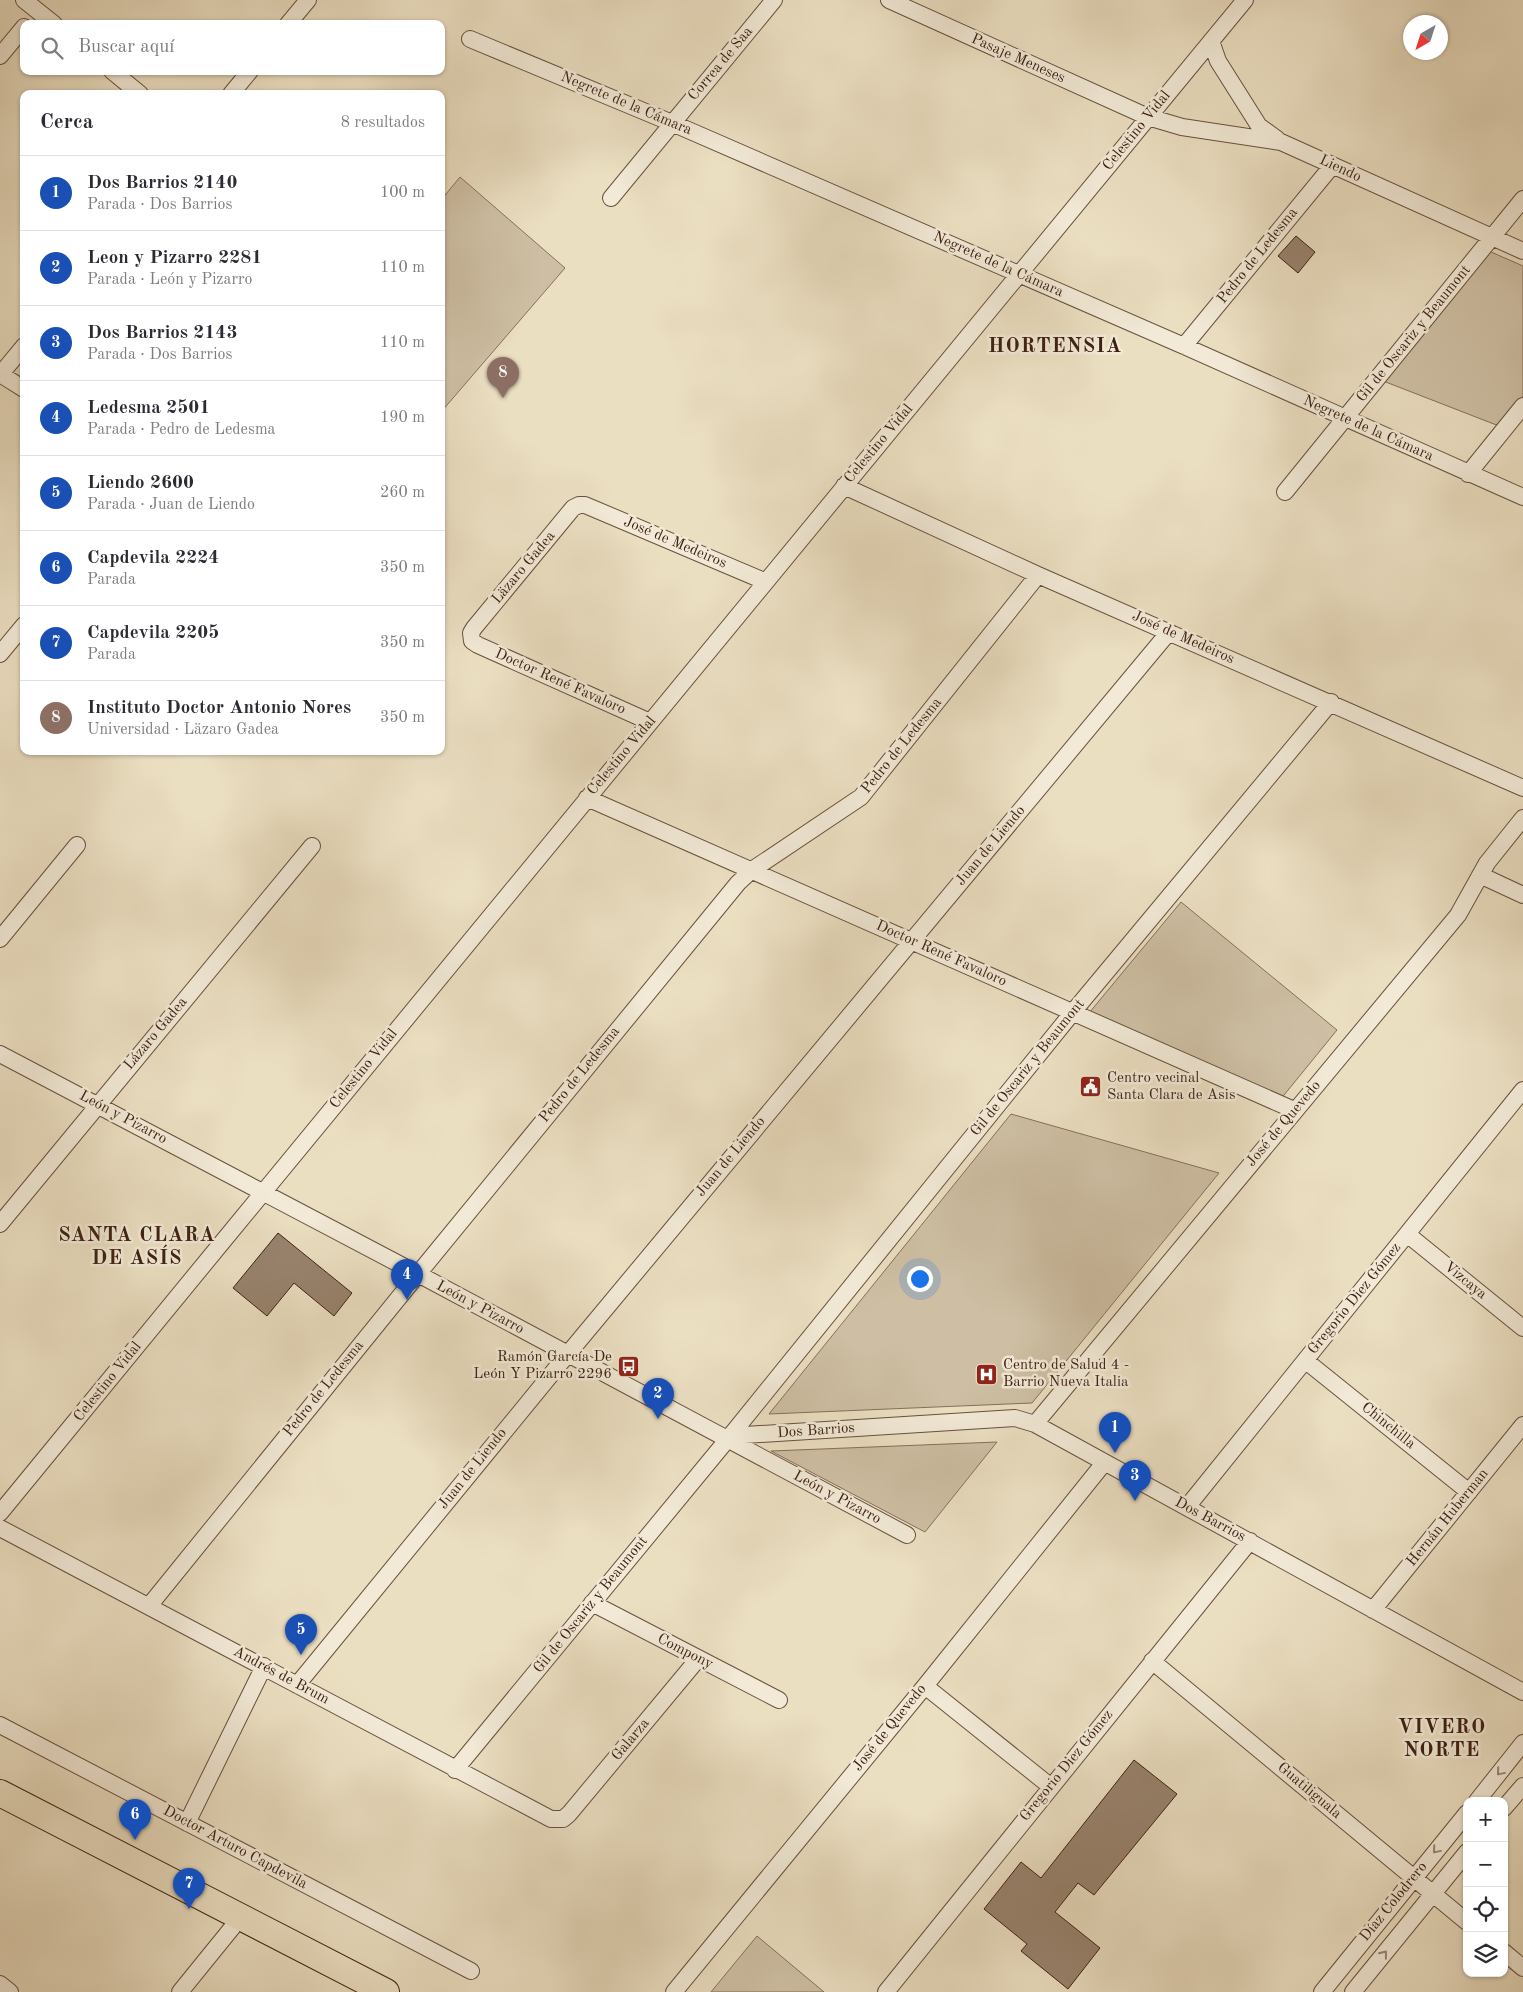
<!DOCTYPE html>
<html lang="es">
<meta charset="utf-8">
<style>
body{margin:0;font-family:"Old Standard TT",serif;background:#f2f2f3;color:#2b2b33}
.controls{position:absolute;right:15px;bottom:15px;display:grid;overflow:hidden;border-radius:10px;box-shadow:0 1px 4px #0004}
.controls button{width:45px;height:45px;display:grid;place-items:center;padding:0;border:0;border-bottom:1px solid #e1e1e2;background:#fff;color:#2b2b33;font:25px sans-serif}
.compass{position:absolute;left:1403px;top:15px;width:45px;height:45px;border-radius:50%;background:#fff;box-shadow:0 1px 4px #0004;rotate:219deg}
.you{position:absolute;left:919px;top:1278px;width:18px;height:18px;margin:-12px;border:4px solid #fff;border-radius:50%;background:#1a73e8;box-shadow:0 0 0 8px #1a73e833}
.badge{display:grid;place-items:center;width:32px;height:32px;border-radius:50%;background:#0f766e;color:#fff;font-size:16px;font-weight:700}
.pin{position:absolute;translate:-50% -41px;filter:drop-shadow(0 1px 2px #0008)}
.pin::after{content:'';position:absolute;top:26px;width:18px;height:15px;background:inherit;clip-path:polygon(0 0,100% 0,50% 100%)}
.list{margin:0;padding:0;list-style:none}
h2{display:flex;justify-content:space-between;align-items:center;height:65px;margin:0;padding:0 20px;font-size:21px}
h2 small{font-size:16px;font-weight:400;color:#7c7c81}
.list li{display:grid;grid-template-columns:32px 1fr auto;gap:15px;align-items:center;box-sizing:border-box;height:75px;padding:0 20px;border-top:1px solid #e1e1e2}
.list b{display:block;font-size:19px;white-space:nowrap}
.list p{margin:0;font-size:16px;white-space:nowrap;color:#7c7c81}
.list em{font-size:16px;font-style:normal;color:#7c7c81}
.icon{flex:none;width:28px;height:28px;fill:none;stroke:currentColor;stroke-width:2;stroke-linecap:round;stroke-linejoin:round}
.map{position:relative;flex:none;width:1523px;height:1992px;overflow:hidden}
.search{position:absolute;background:#fff;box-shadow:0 1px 4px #0004;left:20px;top:20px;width:425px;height:55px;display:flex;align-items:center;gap:12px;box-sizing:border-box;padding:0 18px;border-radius:10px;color:#7c7c81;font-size:19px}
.panel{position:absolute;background:#fff;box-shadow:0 1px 4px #0004;left:20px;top:90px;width:425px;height:665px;border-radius:10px}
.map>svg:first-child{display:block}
.green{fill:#cebfa4;stroke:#86705b}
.building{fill:#98836e;stroke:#3e2012}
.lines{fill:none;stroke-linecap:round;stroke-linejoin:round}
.minor-casing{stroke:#69503e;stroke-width:18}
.primary-casing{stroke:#3e2012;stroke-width:28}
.minor{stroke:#f2ead7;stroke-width:16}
.primary{stroke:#ebdfc2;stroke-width:26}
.oneway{stroke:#988574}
.labels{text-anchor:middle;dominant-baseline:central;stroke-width:5;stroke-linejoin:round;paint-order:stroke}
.street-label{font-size:15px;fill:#3e2012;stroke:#f2ead7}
.poi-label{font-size:15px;fill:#3e2012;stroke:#f2ead7;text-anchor:start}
.district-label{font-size:20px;font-weight:bold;letter-spacing:1px;fill:#3e2012;stroke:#f2ead7}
</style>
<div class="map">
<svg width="1523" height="1992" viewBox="0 0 1523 1992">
<rect width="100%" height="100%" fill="#ebdfc2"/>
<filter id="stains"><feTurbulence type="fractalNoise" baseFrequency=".004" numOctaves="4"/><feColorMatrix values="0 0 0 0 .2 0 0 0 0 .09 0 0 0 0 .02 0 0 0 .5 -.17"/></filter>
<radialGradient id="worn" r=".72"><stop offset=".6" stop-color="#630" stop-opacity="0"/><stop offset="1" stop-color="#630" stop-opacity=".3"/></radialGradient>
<path class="green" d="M460,177L565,268L441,412V200Z
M1482,248L1523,266V396L1499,426L1378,379Z
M1181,902L1337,1030L1280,1100L1089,1013Z
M1011,1114L1219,1173L1032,1403L769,1414Z
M997,1442L925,1532L771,1451Z
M757,1936L824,1992H711Z"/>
<path class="building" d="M1296,236L1315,252L1298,273L1278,256Z
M278,1233L352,1293L334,1316L294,1283L267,1316L233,1288Z
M1134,1760L1177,1794L1094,1895L1078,1883L1055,1912L1100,1948L1068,1989L1021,1951L1027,1944L984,1909L1021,1862L1041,1878Z"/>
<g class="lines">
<defs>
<path id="minor" d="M24,0L54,24
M889,0L1148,117L1182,127L1281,142L1523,251
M288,24L308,0
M470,39L672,123L1184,346L1523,497
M1211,41L1218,61L1259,126L1277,139
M0,56L24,27
M112,71L140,94
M231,94L250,71
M611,198L774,0
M1184,346L1332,166
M0,374L24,389
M0,375L24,346
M1468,474L1523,406
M844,486L1038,575L1523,788
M1285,492L1523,199
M0,654L24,625
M650,722L478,645L472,641L471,633L474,628L573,508L579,505H585L764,581
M587,798L1294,1110
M1480,875L1523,895
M0,939L77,845
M0,1054L418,1274L907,1535
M0,1224L312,846
M1407,1234L1523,1328
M1306,1361L1469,1492
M1035,1424L1458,915L1487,863L1523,818
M729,1436L1015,1418L1035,1424L1523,1692
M1187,1507L1523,1090
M0,1513C414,1008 829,504 1245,0
M0,1528L551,1819H563L569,1814L698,1659
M592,1603L779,1700
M149,1606L418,1274L738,883L752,870L861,797L1038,575
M1373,1610L1523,1425
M1152,1661L1467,1922
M297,1685L567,1355L1169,632
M925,1686L1050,1786
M0,1725L471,1971
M455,1770L727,1440L1073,1012L1331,702
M1477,1801L1523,1743
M1504,1808L1523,1786
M187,1823L264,1666
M1504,1952L1523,1968
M0,1984L10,1992
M180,1992L240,1918
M674,1992L925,1686L1104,1463
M886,1992L1250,1541
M1322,1992L1467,1813
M1353,1992L1467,1852"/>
<path id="primary" d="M0,1793L386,1992"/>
</defs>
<use href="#minor" class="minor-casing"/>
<use href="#primary" class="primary-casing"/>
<use href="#minor" class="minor"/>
<use href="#primary" class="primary"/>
</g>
<defs><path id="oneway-chevron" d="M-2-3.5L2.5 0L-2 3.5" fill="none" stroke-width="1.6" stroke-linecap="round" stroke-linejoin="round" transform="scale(1.25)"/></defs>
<g class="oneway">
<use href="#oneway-chevron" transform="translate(1500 1772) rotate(130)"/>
<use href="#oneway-chevron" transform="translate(1436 1850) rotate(130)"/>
<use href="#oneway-chevron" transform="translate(1384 1954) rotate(-52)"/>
</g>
<defs>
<symbol id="civic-square" viewBox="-11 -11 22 22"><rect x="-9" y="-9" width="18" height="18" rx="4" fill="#8f2418" stroke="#f2ead7"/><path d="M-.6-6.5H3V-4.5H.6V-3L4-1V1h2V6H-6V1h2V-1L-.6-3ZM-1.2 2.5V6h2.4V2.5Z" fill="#fff"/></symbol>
<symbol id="bus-square" viewBox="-11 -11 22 22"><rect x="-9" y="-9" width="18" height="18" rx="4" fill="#8f2418" stroke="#f2ead7"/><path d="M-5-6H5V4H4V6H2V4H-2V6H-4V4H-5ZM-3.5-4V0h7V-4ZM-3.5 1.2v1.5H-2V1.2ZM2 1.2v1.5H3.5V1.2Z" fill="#fff"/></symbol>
<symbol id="hospital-square" viewBox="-11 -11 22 22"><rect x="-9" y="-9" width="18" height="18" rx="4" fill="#8f2418" stroke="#f2ead7"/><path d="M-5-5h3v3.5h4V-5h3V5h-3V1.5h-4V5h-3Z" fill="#fff"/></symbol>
</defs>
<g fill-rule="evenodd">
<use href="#civic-square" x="1078" y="1074" width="25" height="25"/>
<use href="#bus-square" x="616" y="1354" width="25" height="25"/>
<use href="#hospital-square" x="974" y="1362" width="25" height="25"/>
</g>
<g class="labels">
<g class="street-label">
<text transform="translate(1018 59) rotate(24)">Pasaje Meneses</text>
<text transform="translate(721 64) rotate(-50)">Correa de Saa</text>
<text transform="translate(626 104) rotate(23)">Negrete de la Cámara</text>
<text transform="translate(1137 131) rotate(-51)">Celestino Vidal</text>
<text transform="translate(1340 169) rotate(25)">Liendo</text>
<text transform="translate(1258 256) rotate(-51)">Pedro de Ledesma</text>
<text transform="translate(998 265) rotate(24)">Negrete de la Cámara</text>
<text transform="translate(1414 334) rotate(-51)">Gil de Oscariz y Beaumont</text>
<text transform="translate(1368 429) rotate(24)">Negrete de la Cámara</text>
<text transform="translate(879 444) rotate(-50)">Celestino Vidal</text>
<text transform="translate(675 543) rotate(23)">José de Medeiros</text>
<text transform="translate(524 568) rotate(-50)">Läzaro Gadea</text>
<text transform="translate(1183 638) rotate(24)">José de Medeiros</text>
<text transform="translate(560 682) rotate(24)">Doctor René Favaloro</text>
<text transform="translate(902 746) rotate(-51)">Pedro de Ledesma</text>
<text transform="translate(622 756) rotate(-50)">Celestino Vidal</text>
<text transform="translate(991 846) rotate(-50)">Juan de Liendo</text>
<text transform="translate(941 954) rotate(24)">Doctor René Favaloro</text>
<text transform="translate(156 1034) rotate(-50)">Lázaro Gadea</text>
<text transform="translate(1028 1068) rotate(-51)">Gil de Oscariz y Beaumont</text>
<text transform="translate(364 1069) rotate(-51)">Celestino Vidal</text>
<text transform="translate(580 1075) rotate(-51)">Pedro de Ledesma</text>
<text transform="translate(123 1118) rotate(28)">León y Pizarro</text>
<text transform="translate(1284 1124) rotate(-50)">José de Quevedo</text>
<text transform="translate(731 1157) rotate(-50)">Juan de Liendo</text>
<text transform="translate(1465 1281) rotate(39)">Vizcaya</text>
<text transform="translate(1355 1299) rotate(-51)">Gregorio Diez Gómez</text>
<text transform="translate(480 1308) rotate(28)">León y Pizarro</text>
<text transform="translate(108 1382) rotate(-51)">Celestino Vidal</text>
<text transform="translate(324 1389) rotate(-51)">Pedro de Ledesma</text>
<text transform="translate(1388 1426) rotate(39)">Chinchilla</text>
<text transform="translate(816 1431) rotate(-4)">Dos Barrios</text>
<text transform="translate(473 1469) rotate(-51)">Juan de Liendo</text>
<text transform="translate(837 1498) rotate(28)">León y Pizarro</text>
<text transform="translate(1448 1518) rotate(-51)">Hernán Huberman</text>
<text transform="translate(1210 1520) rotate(28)">Dos Barrios</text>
<text transform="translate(591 1605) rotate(-51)">Gil de Oscariz y Beaumont</text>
<text transform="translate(685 1652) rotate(27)">Compony</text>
<text transform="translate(281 1676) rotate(28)">Andrés de Brum</text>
<text transform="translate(890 1728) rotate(-51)">José de Quevedo</text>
<text transform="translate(631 1740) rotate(-50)">Galarza</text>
<text transform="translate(1067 1766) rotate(-51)">Gregorio Diez Gómez</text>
<text transform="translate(1309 1791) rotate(40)">Guatiliguala</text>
<text transform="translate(235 1848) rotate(28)">Doctor Arturo Capdevila</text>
<text transform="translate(1394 1902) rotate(-51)">Díaz Colodrero</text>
</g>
<g class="poi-label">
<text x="1107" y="1078">Centro vecinal<tspan x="1107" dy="17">Santa Clara de Asis</tspan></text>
<text x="612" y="1357" text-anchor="end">Ramón García De<tspan x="612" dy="17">León Y Pizarro 2296</tspan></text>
<text x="1003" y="1365">Centro de Salud 4 -<tspan x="1003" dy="17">Barrio Nueva Italia</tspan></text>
</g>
<g class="district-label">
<text x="1055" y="347">HORTENSIA</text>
<text x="137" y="1236">SANTA CLARA<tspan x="137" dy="23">DE ASÍS</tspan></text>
<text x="1442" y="1728">VIVERO<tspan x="1442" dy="23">NORTE</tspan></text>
</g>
</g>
<rect width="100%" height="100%" filter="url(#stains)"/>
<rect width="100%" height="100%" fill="url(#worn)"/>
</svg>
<div class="controls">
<button>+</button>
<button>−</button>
<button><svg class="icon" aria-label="locate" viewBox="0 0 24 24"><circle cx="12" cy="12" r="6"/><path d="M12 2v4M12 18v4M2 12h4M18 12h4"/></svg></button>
<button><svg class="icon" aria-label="layers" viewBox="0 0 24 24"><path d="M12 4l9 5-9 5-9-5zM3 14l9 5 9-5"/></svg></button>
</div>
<svg class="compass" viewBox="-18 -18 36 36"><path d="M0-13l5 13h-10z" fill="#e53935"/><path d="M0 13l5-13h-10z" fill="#7c7c81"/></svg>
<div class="you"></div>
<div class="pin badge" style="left:1115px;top:1453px;background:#1a4fb4">1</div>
<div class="pin badge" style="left:658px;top:1419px;background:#1a4fb4">2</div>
<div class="pin badge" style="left:1135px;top:1501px;background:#1a4fb4">3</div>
<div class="pin badge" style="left:407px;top:1300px;background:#1a4fb4">4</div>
<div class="pin badge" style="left:301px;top:1655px;background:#1a4fb4">5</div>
<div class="pin badge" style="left:135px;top:1840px;background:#1a4fb4">6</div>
<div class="pin badge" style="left:189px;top:1909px;background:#1a4fb4">7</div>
<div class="pin badge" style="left:503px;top:398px;background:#8d6e63">8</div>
<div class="search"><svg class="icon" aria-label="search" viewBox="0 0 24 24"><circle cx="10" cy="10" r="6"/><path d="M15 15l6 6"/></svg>Buscar aquí</div>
<section class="panel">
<h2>Cerca<small>8 resultados</small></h2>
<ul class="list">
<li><span class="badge" style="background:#1a4fb4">1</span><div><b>Dos Barrios 2140</b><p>Parada · Dos Barrios</p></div><em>100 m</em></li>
<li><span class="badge" style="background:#1a4fb4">2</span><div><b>Leon y Pizarro 2281</b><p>Parada · León y Pizarro</p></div><em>110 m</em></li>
<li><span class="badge" style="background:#1a4fb4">3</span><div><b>Dos Barrios 2143</b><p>Parada · Dos Barrios</p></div><em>110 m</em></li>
<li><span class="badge" style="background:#1a4fb4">4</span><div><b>Ledesma 2501</b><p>Parada · Pedro de Ledesma</p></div><em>190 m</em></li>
<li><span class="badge" style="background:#1a4fb4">5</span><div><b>Liendo 2600</b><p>Parada · Juan de Liendo</p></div><em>260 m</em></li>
<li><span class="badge" style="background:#1a4fb4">6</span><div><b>Capdevila 2224</b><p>Parada</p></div><em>350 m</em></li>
<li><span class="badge" style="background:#1a4fb4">7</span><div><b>Capdevila 2205</b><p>Parada</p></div><em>350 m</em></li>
<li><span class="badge" style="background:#8d6e63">8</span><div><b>Instituto Doctor Antonio Nores</b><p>Universidad · Läzaro Gadea</p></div><em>350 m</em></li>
</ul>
</section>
</div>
